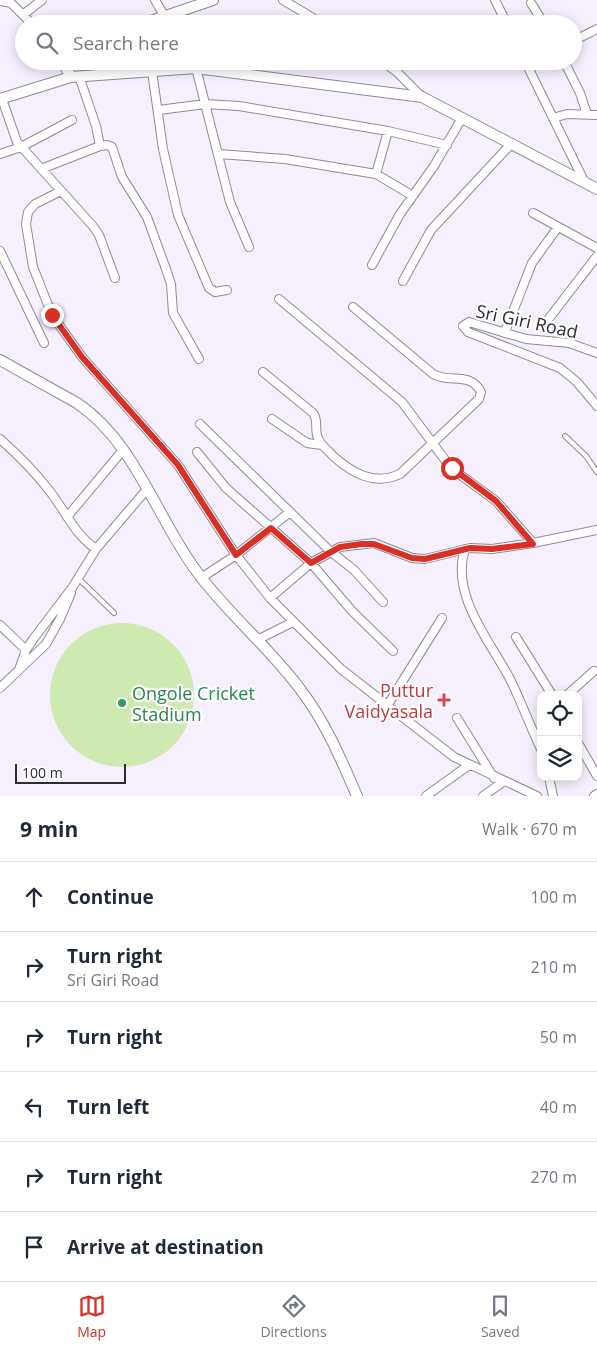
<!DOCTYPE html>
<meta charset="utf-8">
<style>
body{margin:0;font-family:"Open Sans",sans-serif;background:#f6f6f7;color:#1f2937}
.controls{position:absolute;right:15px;bottom:15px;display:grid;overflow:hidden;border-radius:10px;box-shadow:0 2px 12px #0003}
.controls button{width:45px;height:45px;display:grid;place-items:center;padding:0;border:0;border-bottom:1px solid #e0e1e3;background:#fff;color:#1f2937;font:25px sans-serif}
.scale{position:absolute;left:15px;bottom:12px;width:111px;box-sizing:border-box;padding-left:5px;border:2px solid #2f2b33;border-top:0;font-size:14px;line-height:18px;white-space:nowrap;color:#2f2b33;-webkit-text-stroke:4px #fff;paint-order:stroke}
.stop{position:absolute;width:15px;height:15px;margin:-11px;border:4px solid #d93025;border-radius:50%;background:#fff}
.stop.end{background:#d93025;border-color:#fff;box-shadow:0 1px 5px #0008}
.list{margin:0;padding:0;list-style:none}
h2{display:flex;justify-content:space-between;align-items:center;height:65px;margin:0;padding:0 20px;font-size:21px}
h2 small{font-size:16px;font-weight:400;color:#747a83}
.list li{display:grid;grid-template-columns:32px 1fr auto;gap:15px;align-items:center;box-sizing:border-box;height:70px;padding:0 20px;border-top:1px solid #e0e1e3}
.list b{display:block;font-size:19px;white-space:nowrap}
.list p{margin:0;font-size:16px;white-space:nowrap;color:#747a83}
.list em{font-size:16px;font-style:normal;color:#747a83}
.icon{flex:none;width:28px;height:28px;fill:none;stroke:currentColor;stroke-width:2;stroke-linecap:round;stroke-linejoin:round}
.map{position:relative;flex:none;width:597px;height:796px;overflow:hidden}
.search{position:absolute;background:#fff;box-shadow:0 2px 12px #0003;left:15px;right:15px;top:15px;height:55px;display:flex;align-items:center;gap:12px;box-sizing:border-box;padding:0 18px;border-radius:28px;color:#747a83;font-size:19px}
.sheet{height:485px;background:#fff}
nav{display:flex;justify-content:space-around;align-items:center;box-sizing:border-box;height:70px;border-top:1px solid #e0e1e3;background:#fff;font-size:14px;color:#747a83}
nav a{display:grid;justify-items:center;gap:2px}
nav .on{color:#d93025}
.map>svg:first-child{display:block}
.green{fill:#cfeab0}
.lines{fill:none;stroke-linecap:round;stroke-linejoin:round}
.service-casing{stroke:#92889c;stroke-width:6}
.minor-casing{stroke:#92889c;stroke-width:10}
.tertiary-casing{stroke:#92889c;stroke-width:12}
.service{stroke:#fff;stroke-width:4}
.minor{stroke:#fff;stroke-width:8}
.tertiary{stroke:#fff;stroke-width:10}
.route{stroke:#d93025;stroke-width:6}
.health-dot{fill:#e0444e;stroke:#fff;stroke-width:2}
.leisure-dot{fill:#2e9e5b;stroke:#fff;stroke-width:2}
.labels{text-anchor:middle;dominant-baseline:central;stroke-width:4.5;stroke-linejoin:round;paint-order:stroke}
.street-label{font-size:18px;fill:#2f2b33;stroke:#fff}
.health-label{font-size:18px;fill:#be3a42;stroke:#fff;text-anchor:end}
.leisure-label{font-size:18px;fill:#27864d;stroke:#fff;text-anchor:start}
</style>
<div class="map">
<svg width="597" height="796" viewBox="0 0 597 796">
<rect width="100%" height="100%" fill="#f6effd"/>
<path class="green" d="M50 695a72 72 0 1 1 144 0a72 72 0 1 1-144 0Z"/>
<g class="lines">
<defs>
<path id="service" d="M565,436L586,456L597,472
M78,578L114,613"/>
<path id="minor" d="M155,0L169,24
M283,0L323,24
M495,0L507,24
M0,1L11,3L32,24
M531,3L544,24
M24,14L42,0
M573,41L597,29
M192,61L196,68L230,202L249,247
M382,61L397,72L422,97
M525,61L584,181
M564,61L580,93L587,114
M152,71L163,149L178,215L209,288L215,292L227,290
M79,76L96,126L100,146
M2,99L17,142L92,225L99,235L115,278
M159,110L205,104L239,106L388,131L447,145
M553,118L567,114L597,115
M0,154L21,147L72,120
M219,154L285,159L376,174L413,196
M41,169L100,146L107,145L112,147L122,177L147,217L166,269L171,284L173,313L199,359
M376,174L388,131
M61,191L35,204L28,212L26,224L33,267L52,315L82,357L178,465L236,555L270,598L341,669L454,757L537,796
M533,213L597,248
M0,251L44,343
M372,265L400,214L434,166L462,118
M403,281L431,230L512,143
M279,299L402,402L451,468L496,501L533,543
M547,321L597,256
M505,332L532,263L558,227
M597,353L569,343L526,339L469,322L463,326L468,332L560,368L577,382L597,406
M263,372L313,413C319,420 314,430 318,438C321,446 328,450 333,456C352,473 374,486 400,474L479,399L481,392C470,371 450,384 433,374L353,307
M272,419L307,443L322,445
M200,424L330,551L354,570L383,602
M0,439C17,454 34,471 48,489C65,510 74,534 96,549
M197,452L226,488L311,563L352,611L393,651
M67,517L123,450
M465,549C450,595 490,641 510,679C521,701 530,726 541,749
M201,578L236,555L290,512
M270,598L311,563L340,547L374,543L412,558L425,559L470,548L492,549L533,543L597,530
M0,625L26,650
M516,637L552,695
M257,640L293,622
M20,667L26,650L34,638L72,588L96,549L148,488
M0,688L46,644L60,619L71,593
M567,695L594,671
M387,706L442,618
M457,718L494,778
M578,743L597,776
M549,777L553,796
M426,796L469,765
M483,796L503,782
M594,796L597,794"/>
<path id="tertiary" d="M142,24L213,0
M62,61L71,77
M0,99L71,77L196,68L422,97L597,189
M0,360L77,403C135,442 156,517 197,572C228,614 269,647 300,689C325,721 341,759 357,796"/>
</defs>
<use href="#service" class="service-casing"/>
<use href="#minor" class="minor-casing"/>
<use href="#tertiary" class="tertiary-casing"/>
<use href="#service" class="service"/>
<use href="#minor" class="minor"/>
<use href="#tertiary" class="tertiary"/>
</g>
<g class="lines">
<path class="route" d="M52,315L82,357L178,465L236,555L271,528L311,563L340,547L362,544H374L412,558L425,559L470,548L492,549L533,544L496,501L452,468"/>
</g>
<path class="health-dot" d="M441.5 692.5h5v5h5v5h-5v5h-5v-5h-5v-5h5z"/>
<circle class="leisure-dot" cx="122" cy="703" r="5"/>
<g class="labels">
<g class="street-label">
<text transform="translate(527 321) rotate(12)">Sri Giri Road</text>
</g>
<g class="health-label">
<text x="433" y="690">Puttur<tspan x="433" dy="21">Vaidyasala</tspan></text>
</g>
<g class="leisure-label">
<text x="132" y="693">Ongole Cricket<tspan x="132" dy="21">Stadium</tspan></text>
</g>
</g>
</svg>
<div class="controls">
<button><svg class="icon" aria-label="locate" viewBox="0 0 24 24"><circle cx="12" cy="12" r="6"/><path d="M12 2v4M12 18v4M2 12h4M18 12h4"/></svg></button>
<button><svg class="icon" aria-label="layers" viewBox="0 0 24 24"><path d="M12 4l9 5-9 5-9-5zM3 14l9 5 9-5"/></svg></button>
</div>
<div class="scale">100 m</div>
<div class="stop" style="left:452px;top:468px"></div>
<div class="stop end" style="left:52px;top:315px"></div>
<div class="search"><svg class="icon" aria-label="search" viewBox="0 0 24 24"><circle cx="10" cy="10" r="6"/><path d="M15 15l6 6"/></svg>Search here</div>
</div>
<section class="sheet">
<h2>9 min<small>Walk · 670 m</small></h2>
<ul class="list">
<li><svg class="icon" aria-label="ahead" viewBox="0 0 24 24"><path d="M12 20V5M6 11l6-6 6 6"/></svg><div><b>Continue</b></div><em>100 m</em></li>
<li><svg class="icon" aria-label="right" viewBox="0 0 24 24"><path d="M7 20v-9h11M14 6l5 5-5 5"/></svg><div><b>Turn right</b><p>Sri Giri Road</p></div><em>210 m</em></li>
<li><svg class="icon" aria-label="right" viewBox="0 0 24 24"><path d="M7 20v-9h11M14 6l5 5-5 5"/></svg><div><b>Turn right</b></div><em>50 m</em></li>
<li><svg class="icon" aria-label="left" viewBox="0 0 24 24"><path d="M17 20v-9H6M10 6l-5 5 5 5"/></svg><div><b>Turn left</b></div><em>40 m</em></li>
<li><svg class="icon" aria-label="right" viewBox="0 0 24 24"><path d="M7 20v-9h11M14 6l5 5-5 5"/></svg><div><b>Turn right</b></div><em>270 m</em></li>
<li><svg class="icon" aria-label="arrive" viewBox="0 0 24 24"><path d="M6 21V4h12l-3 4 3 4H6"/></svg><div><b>Arrive at destination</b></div></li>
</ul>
</section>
<nav>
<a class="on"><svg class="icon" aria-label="map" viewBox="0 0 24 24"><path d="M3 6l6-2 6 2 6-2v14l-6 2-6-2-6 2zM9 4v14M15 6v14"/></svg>Map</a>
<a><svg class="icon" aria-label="directions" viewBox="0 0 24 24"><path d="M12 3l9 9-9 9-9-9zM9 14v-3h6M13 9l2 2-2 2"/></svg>Directions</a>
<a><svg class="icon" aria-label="saved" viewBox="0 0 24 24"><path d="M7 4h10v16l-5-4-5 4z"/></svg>Saved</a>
</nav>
